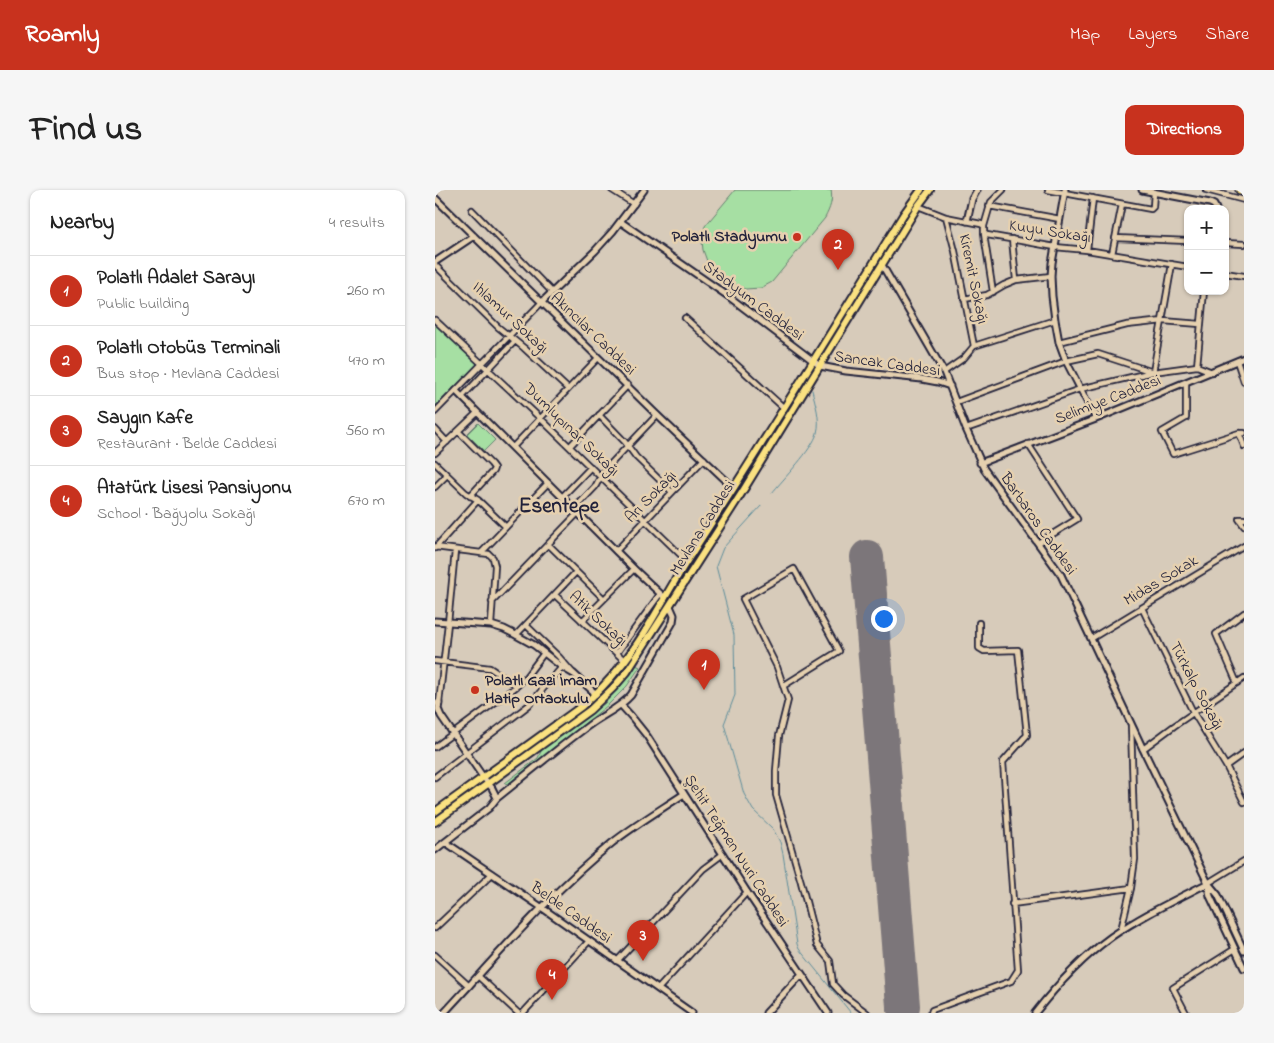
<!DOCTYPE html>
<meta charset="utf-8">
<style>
body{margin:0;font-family:"Indie Flower",sans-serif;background:#f6f6f6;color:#222}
.controls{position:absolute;right:15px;top:15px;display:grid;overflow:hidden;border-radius:10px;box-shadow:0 1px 4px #0004}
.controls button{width:45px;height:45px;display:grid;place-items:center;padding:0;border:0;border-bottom:1px solid #e0e0e0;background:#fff;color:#222;font:25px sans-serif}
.you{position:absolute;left:448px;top:428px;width:18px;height:18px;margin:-12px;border:4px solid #fff;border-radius:50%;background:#1a73e8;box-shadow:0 0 0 8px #1a73e833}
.badge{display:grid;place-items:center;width:32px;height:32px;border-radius:50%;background:#c8321e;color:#fff;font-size:16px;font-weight:700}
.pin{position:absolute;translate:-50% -41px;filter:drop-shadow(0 1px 2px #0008)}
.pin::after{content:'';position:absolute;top:26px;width:18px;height:15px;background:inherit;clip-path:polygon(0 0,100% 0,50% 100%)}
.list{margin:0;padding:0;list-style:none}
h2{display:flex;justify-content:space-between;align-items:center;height:65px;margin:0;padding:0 20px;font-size:21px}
h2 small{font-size:16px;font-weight:400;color:#767676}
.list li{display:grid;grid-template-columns:32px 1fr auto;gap:15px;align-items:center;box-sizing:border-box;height:70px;padding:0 20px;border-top:1px solid #e0e0e0}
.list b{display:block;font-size:19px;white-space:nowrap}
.list p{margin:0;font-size:16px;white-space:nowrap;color:#767676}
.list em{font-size:16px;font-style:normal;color:#767676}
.map{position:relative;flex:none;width:809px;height:823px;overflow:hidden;border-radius:10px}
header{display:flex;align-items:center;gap:30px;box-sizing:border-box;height:70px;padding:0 25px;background:#c8321e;color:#fff}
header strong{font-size:24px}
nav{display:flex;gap:28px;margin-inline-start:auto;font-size:18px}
.intro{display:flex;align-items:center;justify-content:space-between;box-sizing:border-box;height:120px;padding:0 30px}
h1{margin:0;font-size:35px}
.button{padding:12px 22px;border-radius:10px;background:#c8321e;color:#fff;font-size:18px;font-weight:700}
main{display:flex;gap:30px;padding:0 30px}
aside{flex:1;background:#fff;border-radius:10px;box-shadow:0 1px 4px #0004}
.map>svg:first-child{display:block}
.green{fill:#a6dfa3;stroke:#64806f}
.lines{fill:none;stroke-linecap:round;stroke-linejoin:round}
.stream{stroke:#5d8d9b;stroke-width:1}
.runway{stroke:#7c767a;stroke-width:34}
.minor-casing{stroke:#22223b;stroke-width:8}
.tertiary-casing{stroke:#22223b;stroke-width:9}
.primary-casing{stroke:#22223b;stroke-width:10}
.trunk-casing{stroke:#22223b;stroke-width:11}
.minor{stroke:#e5d0af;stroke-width:4.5}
.tertiary{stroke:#e5d0af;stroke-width:5}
.primary{stroke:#fae181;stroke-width:6}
.trunk{stroke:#fae181;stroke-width:7}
.poi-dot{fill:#c8321e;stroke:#e5d0af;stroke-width:2}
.labels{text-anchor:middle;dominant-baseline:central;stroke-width:5;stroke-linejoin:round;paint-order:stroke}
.street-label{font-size:16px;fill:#22223b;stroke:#e5d0af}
.poi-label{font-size:16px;font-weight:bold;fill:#22223b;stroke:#e5d0af;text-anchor:end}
.district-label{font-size:21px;font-weight:bold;fill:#22223b;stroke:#e5d0af}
</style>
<header>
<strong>Roamly</strong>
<nav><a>Map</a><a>Layers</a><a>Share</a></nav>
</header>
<div class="intro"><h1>Find us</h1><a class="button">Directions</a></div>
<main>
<aside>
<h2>Nearby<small>4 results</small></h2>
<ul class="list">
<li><span class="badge">1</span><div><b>Polatlı Adalet Sarayı</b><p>Public building</p></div><em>260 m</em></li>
<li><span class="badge">2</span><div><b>Polatlı Otobüs Terminali</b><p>Bus stop · Mevlana Caddesi</p></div><em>470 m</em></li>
<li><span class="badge">3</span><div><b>Saygın Kafe</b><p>Restaurant · Belde Caddesi</p></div><em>560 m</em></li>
<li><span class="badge">4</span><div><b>Atatürk Lisesi Pansiyonu</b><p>School · Bağyolu Sokağı</p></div><em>670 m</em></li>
</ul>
</aside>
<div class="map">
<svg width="809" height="823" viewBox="0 0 809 823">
<rect width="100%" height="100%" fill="#d7cbba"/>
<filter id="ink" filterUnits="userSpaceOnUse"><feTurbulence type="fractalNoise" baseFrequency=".02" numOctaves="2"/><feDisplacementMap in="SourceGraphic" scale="10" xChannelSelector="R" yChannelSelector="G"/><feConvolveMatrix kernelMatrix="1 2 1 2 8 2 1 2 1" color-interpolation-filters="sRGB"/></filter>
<g filter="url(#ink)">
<path class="green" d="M300,0H396C398,11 395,18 390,28L337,92L326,98L310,99L292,92L280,83L272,71L268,60L267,51L270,36Z
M0,133L43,174L0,216Z
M43,233L60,250L49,261L32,244Z
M201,475L205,477L192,496L173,515L75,593L73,594L70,593L103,568L107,559L169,514L186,496Z"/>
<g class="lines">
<path class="stream" d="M337,303C348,289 378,259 382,243C386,229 380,213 377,200
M326,316L288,358L281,376L299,445L300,505L289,534L309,604L318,620L338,639L345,652L348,664L362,754L364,759L416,823"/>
<path class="runway" d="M432,367L468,816"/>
<defs>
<path id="minor" d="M177,0L199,14
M613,0L716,19L718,17L719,2
M771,0L809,10
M483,16L511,27L546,34L549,36V43L552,45L620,57L652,60L753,77
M554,16L625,29
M37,20L117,102
M511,27L520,61L539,156
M549,36L556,12L568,0
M549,43L550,51L558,102
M680,48L753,51
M577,49L581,90
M790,53L809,54
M652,60L658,8
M677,64L687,14
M0,75L63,137L89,158L133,199
M790,83L809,86
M769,101L762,176L777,182
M529,109L552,105L569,95L581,90L616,86
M250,128L349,218
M0,130L105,228L252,371
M624,152L692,135L728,131L765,134
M802,171L809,192
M509,182L529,168L539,156L620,130
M751,192V228L727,242L738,264L804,243H809
M27,207L80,151
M521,212L631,171L663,164L718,182L762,176
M0,222L107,112
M164,225L190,252L201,267L237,302
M0,239L12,252
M531,239L645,199L718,182L737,74
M23,241L56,274L59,278L58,281L35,306
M804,243L809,256
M593,254L642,329L603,353
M135,256L193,195
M78,257L163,168
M0,263L42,223
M0,273L31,303L43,310L71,337
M0,297L12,285
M127,307L156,277
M139,319L160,297L168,282L222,225
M809,329H804L809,336
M113,354L169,409
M0,357L54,364L58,368L60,376L56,435
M0,358L43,310
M181,361L269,269
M46,363L113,293
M120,405L190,471
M57,412L143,323
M707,418L758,522L791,576L809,612
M147,431L199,379
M544,433V458L549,461L583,460L592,545L568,572L589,548
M91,435L124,467L137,482
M81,445L141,382
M657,448L809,356
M182,463L225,404
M0,471L55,478L82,496
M802,493L781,444L809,423
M348,496L404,461L359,379L308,409L342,477L353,510L344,546L341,581V605L366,692L382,755L395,771L398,794L408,805L432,823
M4,513L13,433L20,361
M0,557L82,496L90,488L109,463
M708,559L739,536L809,488
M791,576L809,563
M0,587L94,515L127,477
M773,693L809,671
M577,714L696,698
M0,738L57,684
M686,740L696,698L700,669L696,535
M0,765L34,796
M182,771L268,679L288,664
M43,786L83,823
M223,799L312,702
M88,823L154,751
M496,823L497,820L576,791L583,780L568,572
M751,823L738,798L800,759"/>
<path id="tertiary" d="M630,0L617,73L616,86L617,106L620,130L624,152L631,171L661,229
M707,0L775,13L779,15L781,19
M0,8L222,225L299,298
M532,31L537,9L542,0
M186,32L293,106L385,176L411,181L487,189L503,192L515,196
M0,72L39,46
M447,75L509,182L531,239L549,279L626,385L708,559L773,693L783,705L809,761
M107,112L160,61L178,41L209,0
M21,201L199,379L230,408
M545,273L661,229L809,168
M0,431L56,435L69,439L81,445L99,455L127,477L139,484L161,504
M0,513H4L3,519L6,526L48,587L57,598L62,608L54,618L10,652
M186,515L196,526L212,546L312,702L393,823
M62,608C92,584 122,559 153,536C167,525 184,519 196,505L238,432L239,425L235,416
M0,660L10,652L106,717L257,823
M773,696L775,706L809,778
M9,823C63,765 115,703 177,653C200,635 225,620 249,604
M331,823L366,785
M600,823C622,795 647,768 676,747C706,726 740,710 773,693"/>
<path id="primary" d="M0,622L147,516C161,504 173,492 184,478C212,444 231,403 255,366C328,254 398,139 468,25L486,0
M0,632L155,520L178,498L192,482L306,304L483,16L495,0"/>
<path id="trunk" d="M805,0L809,1"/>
</defs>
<use href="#minor" class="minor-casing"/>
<use href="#tertiary" class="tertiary-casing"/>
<use href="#primary" class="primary-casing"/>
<use href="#trunk" class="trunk-casing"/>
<use href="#minor" class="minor"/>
<use href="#tertiary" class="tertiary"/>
<use href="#primary" class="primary"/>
<use href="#trunk" class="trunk"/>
</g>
</g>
<g class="poi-dot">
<circle cx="362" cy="47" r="5"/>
<circle cx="40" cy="500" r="5"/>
</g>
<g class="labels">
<g class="street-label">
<text transform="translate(615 42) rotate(9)">Kuyu Sokağı</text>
<text transform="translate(538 89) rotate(78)">Kiremit Sokağı</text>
<text transform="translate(318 111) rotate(37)">Stadyum Caddesi</text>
<text transform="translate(75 128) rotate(43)">Ihlamur Sokağı</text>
<text transform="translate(158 144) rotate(44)">Akıncılar Caddesi</text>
<text transform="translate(452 174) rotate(8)">Sancak Caddesi</text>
<text transform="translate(673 210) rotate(-21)">Selimiye Caddesi</text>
<text transform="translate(136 240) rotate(44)">Dumlupınar Sokağı</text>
<text transform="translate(216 307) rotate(-46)">Arı Sokağı</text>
<text transform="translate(603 334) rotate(55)">Barbaros Caddesi</text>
<text transform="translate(268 338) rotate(-58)">Mevlana Caddesi</text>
<text transform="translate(726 391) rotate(-31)">Midas Sokak</text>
<text transform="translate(163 429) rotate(43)">Atik Sokağı</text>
<text transform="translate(761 496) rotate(62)">Türkalp Sokağı</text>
<text transform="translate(301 661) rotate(57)">Şehit Teğmen Nuri Caddesi</text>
<text transform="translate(136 723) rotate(35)">Belde Caddesi</text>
</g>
<g class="poi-label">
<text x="352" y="47">Polatlı Stadyumu</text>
<text x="50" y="491" text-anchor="start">Polatlı Gazi İmam<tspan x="50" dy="18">Hatip Ortaokulu</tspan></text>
</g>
<g class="district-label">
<text x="124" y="317">Esentepe</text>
</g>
</g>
</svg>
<div class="controls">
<button>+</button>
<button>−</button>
</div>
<div class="you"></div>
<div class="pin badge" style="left:269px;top:500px">1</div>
<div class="pin badge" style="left:403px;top:80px">2</div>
<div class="pin badge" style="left:208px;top:771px">3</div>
<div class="pin badge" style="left:117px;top:810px">4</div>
</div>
</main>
